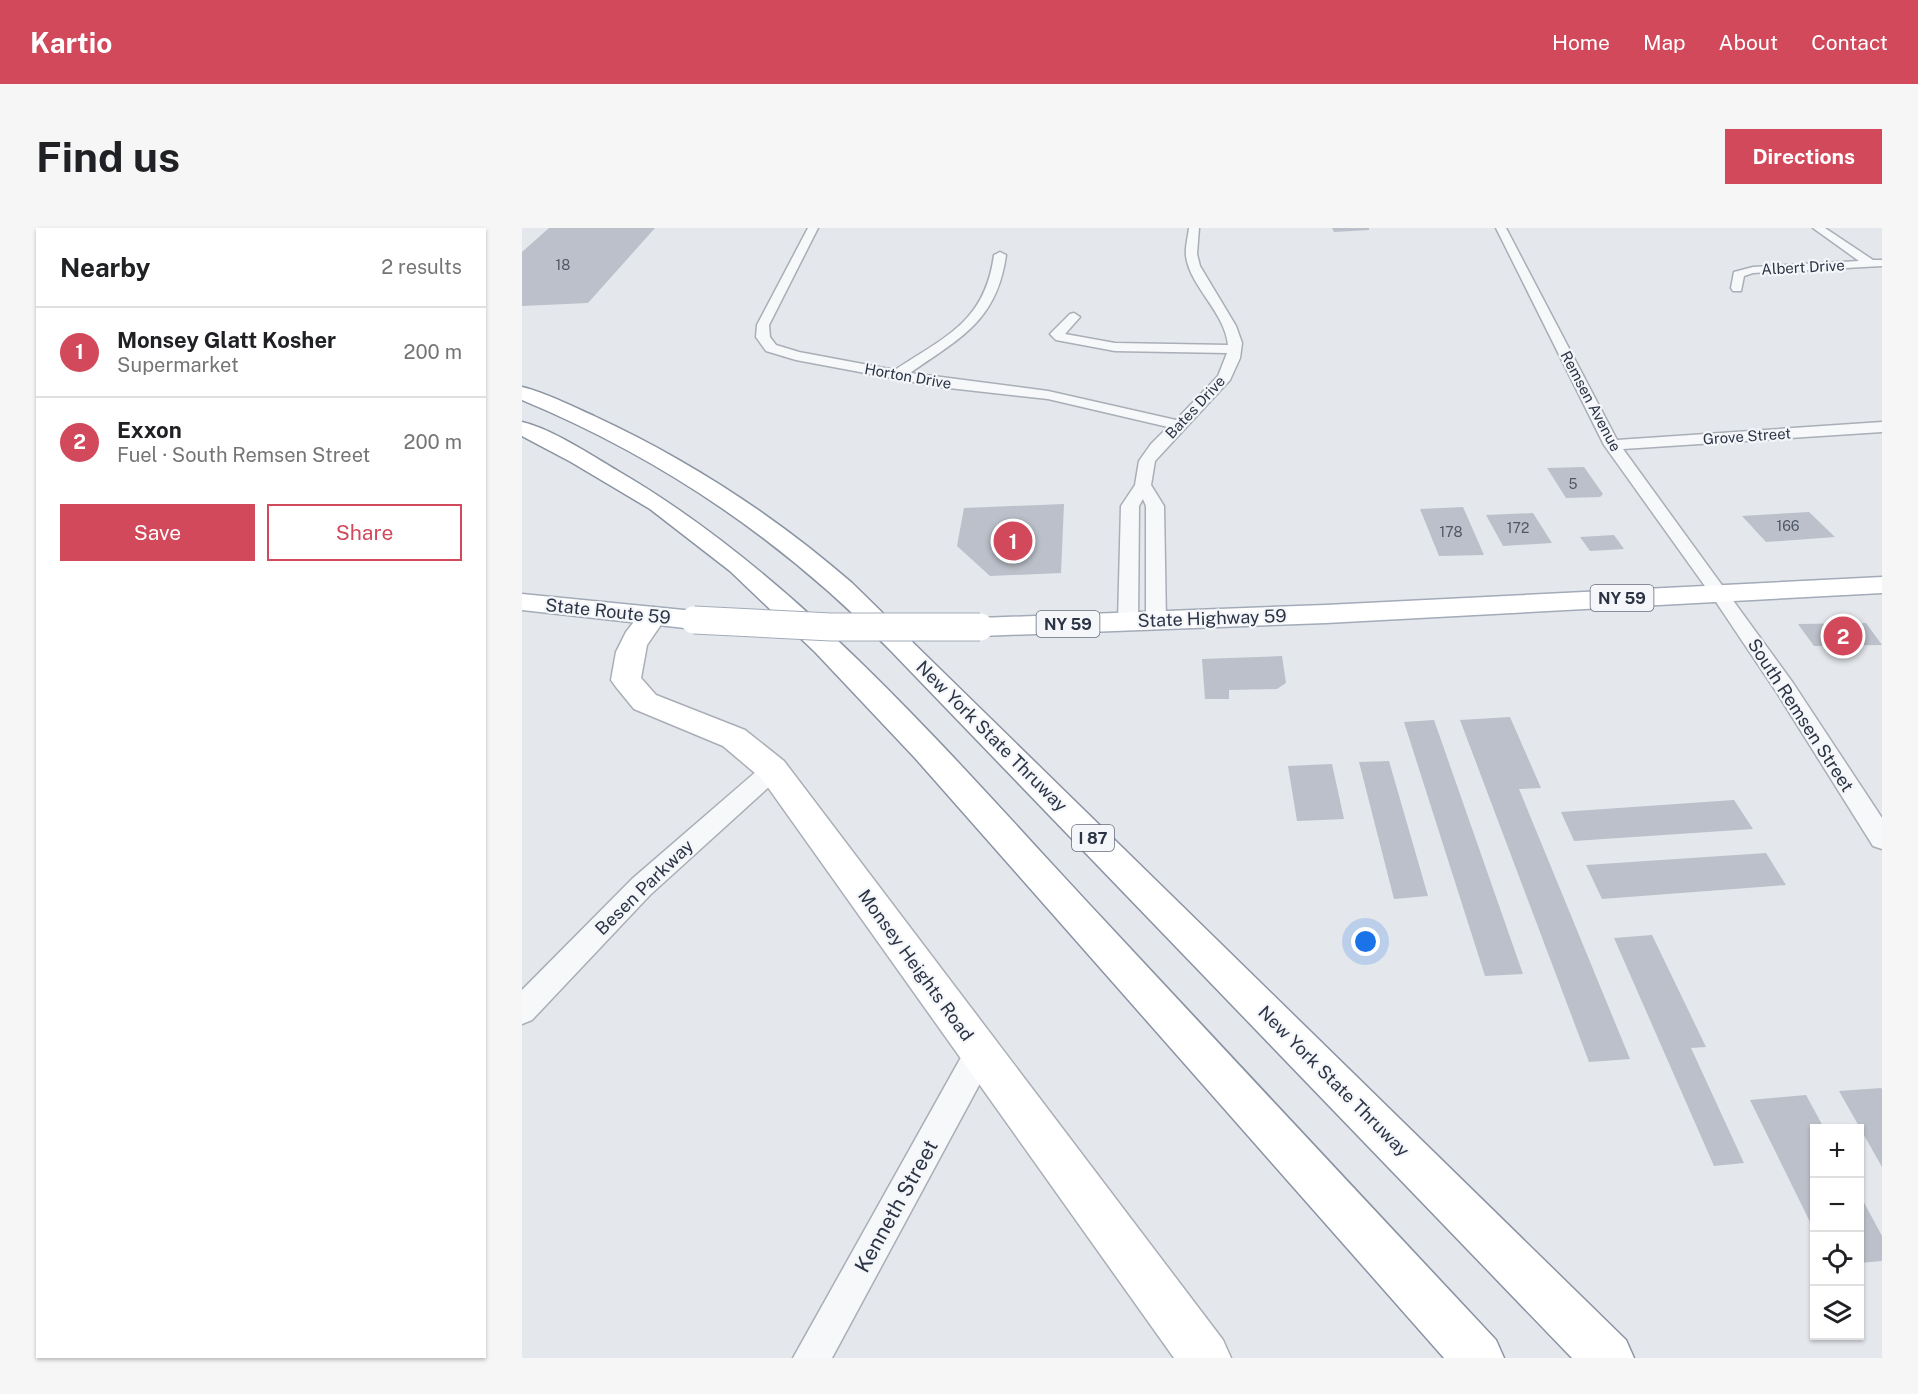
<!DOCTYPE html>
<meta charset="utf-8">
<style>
body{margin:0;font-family:"Public Sans",sans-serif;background:#f6f6f6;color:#202124}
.controls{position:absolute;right:18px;bottom:18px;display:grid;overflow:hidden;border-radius:0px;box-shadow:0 2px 4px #0004}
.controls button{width:54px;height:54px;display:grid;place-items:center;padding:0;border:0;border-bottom:2px solid #e0e0e0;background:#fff;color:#202124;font:30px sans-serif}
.you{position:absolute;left:844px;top:714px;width:21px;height:21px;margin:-15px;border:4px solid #fff;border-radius:50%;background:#1a73e8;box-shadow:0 0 0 9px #1a73e833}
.badge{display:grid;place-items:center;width:39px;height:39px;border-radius:50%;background:#d1495b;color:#fff;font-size:20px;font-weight:700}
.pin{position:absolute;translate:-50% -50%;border:3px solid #fff;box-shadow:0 2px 6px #0006}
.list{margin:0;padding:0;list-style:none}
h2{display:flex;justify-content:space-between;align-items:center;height:78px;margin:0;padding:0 24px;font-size:26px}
h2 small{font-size:20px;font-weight:400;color:#757577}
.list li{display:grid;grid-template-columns:39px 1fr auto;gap:18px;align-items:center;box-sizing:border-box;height:90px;padding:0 24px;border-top:2px solid #e0e0e0}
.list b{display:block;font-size:22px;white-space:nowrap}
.list p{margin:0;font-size:20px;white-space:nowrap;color:#757577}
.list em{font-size:20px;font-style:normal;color:#757577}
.actions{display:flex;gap:12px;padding:18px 24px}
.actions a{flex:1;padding:14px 0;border:2px solid #d1495b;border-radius:0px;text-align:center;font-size:21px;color:#d1495b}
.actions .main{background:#d1495b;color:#fff}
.icon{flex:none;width:33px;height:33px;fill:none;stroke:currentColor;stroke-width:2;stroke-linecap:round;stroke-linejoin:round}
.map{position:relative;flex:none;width:1360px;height:1130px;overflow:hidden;border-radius:0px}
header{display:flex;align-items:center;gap:36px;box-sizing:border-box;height:84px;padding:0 30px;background:#d1495b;color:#fff}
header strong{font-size:28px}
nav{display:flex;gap:33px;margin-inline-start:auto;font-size:21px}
.intro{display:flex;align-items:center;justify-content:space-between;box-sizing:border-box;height:144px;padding:0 36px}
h1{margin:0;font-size:42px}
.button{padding:15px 27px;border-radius:0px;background:#d1495b;color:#fff;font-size:21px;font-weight:700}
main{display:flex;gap:36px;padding:0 36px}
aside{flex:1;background:#fff;border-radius:0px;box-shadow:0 2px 4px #0004}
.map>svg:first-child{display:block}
.building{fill:#bbc0ca}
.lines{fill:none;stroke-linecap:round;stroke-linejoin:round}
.street-casing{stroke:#a9aeb7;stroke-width:3}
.secondary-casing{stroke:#a9aeb7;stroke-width:3}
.primary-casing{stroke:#a3abb8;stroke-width:3}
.highway-casing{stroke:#8b94a3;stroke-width:3}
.street{fill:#f7f8fa;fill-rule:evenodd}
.secondary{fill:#fff;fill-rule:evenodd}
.primary{fill:#fff;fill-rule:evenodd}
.highway{fill:#fff;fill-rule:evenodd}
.primary-bridge-casing{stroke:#a3abb8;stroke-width:29;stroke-linecap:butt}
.primary-bridge{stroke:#fff;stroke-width:27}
.labels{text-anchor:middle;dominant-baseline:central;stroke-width:4.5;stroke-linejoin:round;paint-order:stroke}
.far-number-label{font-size:14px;fill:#4f5766}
.far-street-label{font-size:15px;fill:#2b3445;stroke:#f4f6f9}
.shield{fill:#f4f6f9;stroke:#676e7b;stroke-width:1.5}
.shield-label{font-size:16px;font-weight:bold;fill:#2b3445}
.street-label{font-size:18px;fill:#2b3445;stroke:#f4f6f9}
.near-street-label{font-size:21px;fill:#2b3445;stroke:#f4f6f9}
</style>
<header>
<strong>Kartio</strong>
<nav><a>Home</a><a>Map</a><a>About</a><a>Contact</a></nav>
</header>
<div class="intro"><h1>Find us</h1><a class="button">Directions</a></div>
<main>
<aside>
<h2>Nearby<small>2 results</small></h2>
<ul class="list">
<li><span class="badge">1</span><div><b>Monsey Glatt Kosher</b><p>Supermarket</p></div><em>200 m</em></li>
<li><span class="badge">2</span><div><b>Exxon</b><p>Fuel · South Remsen Street</p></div><em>200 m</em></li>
</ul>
<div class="actions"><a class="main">Save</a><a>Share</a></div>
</aside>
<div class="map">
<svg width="1360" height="1130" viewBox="0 0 1360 1130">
<rect width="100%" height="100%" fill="#e4e7ec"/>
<path class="building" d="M27,0H133L66,75L0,78V24Z
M810,0H847V2L812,4Z
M1062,239L1081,266L1078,269L1044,270L1025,240Z
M542,276L539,345L468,348L435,318L442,280Z
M941,279L962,327L917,328L898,281Z
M1287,284L1313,309L1244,314L1220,288Z
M1011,285L1030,315L981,318L964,287Z
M1092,307L1102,321L1068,323L1058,309Z
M1344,395L1360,417L1292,418L1276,396Z
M760,428L764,455L755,461L707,462V471H683L680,431Z
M988,489L1019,560L997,561L1108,831L1067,834L938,492Z
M912,492L1001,746L963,748L882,494Z
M867,533L906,668L872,671L837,534Z
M810,536L822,591L775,593L766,538Z
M1212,572L1231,601L1052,613L1039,584Z
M1244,625L1264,657L1080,671L1064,637Z
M1130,707L1184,819L1169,820L1222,935L1192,938L1092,710Z
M1359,860L1360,861V939L1317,863Z
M1284,867L1302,900H1292V1002L1228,872Z
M1338,967L1360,1008V1033L1338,1035Z"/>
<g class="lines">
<defs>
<path id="street" d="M286,0H296L247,97L248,109L254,117L277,124L373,142C424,108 463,94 472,27L478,24L484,27C475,93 438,110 388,145L526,163L654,192L696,148L705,125L593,123L534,112L528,106L548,86L552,85L558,89L543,106L593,115L706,117C703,84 668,59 664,28C663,19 666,9 667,0H677L675,26L678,38L714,98L720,115L718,130L708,152L633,233L629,257L642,278L644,393L641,398L634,399L627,398L624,393V278L621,271L617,278L616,394L613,399L606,400L599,399L596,394L599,278L613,257L617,233L629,216L646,199L526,171L418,159L274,132L244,123L234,109L235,97Z
M974,0H984L1095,212L1360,194V204L1101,221L1271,455L1360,590V621L1351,618L1255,465L1190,368L1082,217Z
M1291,0H1303L1351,32H1360V38L1231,45L1222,48L1219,63H1211L1209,60L1212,44L1231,39L1337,33Z
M251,533L259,536L263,542L259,548L128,667L10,792L0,796V762L110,651L243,536Z
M458,810L469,815L473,825L469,835L310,1130H271L447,815Z"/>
<path id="secondary" d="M131,379L141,382L145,388L125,417L119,450L134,467L223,502L262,533L701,1112L709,1130H652L240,551L201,518L112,481L94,459L89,452L94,424L104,404L121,382Z"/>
<path id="primary" d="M1360,349V365L804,395L458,408L448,405L444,399L448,393L458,390L804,377Z
M0,366L172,383L182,386L186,392L182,398L172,401L0,382Z"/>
<path id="highway" d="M0,159C25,165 49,178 72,188C165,231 253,288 330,355L1104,1112L1112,1130H1050L369,423C263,314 140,230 0,172Z
M0,194C30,201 69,227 96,243C283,352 434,534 581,691C712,832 843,972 974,1112L982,1130H922L393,530L293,424L208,343L128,281L49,234L0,208Z"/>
</defs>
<use href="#street" class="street-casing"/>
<use href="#secondary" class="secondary-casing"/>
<use href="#primary" class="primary-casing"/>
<use href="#highway" class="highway-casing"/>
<use href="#street" class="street"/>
<use href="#secondary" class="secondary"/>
<use href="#primary" class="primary"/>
<use href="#highway" class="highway"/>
<defs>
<path id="primary-bridge" d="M172,392L309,399H458"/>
</defs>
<use href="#primary-bridge" class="primary-bridge-casing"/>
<use href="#primary-bridge" class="primary-bridge"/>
</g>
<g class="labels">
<g class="far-number-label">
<text x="41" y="37">18</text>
<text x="1051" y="256">5</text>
<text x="1266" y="298">166</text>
<text x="996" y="300">172</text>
<text x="929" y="304">178</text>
</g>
<g class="far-street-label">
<text transform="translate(1281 39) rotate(-3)">Albert Drive</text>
<text transform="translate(386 148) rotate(10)">Horton Drive</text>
<text transform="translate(1069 173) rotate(62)">Remsen Avenue</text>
<text transform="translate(673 179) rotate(-47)">Bates Drive</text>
<text transform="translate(1225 208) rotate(-4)">Grove Street</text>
</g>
<g class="shield">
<rect x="1068.5" y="357" width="63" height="26" rx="4.5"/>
<rect x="514.5" y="383" width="63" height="26" rx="4.5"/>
<rect x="550" y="597" width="42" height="26" rx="4.5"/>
</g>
<g class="shield-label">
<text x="1100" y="370">NY 59</text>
<text x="546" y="396">NY 59</text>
<text x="571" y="610">I 87</text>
</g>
<g class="street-label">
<text transform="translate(86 383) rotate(6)">State Route 59</text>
<text transform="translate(690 390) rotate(-2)">State Highway 59</text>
<text transform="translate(1279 487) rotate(57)">South Remsen Street</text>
<text transform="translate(470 508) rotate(45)">New York State Thruway</text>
<text transform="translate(122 659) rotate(-44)">Besen Parkway</text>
<text transform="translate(394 737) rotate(54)">Monsey Heights Road</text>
<text transform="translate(812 853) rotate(45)">New York State Thruway</text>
</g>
<g class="near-street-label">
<text transform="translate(374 978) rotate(-61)">Kenneth Street</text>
</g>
</g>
</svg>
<div class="controls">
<button>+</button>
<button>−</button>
<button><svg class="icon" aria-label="locate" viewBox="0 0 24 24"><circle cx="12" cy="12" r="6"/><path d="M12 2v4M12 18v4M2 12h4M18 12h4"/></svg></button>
<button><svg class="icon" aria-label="layers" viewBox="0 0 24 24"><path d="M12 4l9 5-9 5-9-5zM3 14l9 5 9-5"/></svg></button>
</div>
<div class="you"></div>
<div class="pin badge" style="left:491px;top:313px">1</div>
<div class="pin badge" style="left:1321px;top:408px">2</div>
</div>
</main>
